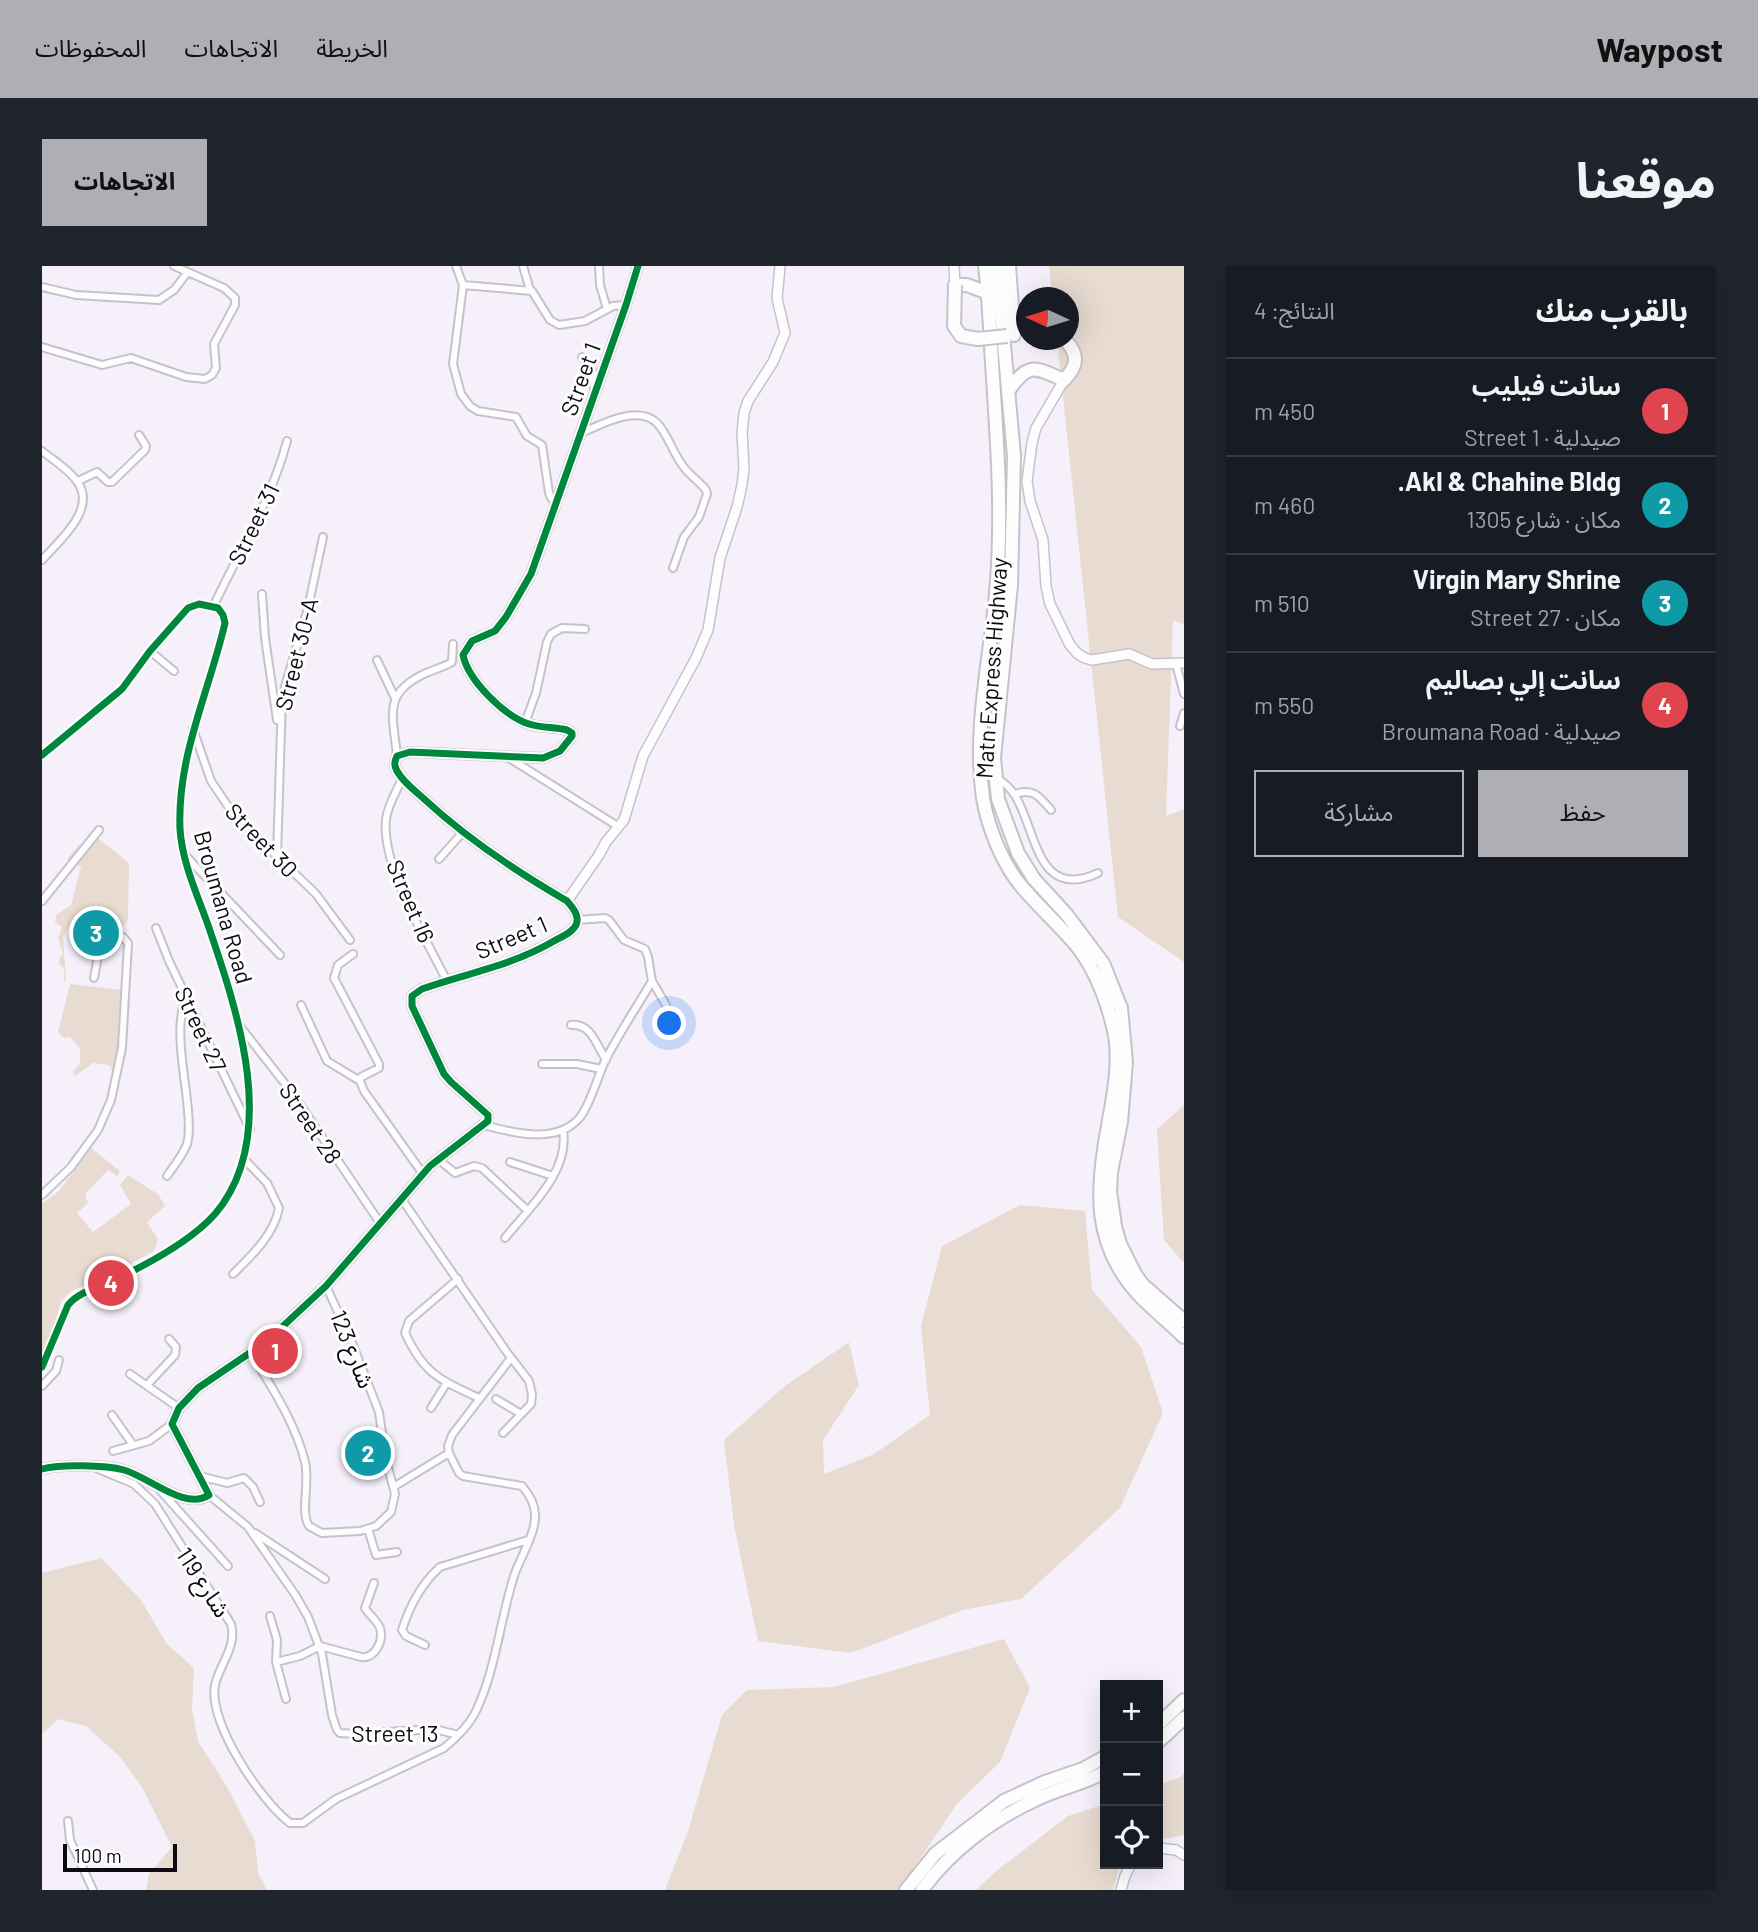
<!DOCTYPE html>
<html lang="ar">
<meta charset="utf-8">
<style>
body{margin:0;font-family:Barlow,"Noto Sans Arabic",sans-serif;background:#20242c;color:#f1f3f6;direction:rtl}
.controls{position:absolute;right:21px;bottom:21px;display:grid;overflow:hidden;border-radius:0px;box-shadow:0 7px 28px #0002}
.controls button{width:63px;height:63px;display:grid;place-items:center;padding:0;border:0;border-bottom:2px solid #363941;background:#171b24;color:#f1f3f6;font:35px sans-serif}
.compass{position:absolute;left:974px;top:21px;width:63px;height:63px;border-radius:50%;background:#171b24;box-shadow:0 7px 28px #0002;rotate:274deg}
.scale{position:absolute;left:21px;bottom:18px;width:114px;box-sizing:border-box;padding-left:7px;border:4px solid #0d0a11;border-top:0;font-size:19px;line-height:24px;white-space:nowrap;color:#0d0a11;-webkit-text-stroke:5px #fdfdfd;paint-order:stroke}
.you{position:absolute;left:628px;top:758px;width:24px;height:24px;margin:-18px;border:5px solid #fff;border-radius:50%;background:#1a73e8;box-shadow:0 0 0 10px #1a73e833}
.badge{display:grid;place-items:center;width:46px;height:46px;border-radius:50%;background:#afaeb4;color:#fff;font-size:23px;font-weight:700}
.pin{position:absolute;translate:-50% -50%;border:4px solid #fff;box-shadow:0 2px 7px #0006}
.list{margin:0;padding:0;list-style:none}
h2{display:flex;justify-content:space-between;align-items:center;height:91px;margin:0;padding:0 28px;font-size:30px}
h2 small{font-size:23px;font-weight:400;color:#9ea1a6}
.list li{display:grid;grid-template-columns:46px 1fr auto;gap:21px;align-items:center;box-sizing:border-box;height:98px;padding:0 28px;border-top:2px solid #363941}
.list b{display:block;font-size:26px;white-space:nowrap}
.list p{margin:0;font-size:23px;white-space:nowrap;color:#9ea1a6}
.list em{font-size:23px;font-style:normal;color:#9ea1a6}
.actions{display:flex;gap:14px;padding:21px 28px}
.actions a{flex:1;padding:16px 0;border:2px solid #afaeb4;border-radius:0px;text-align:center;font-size:24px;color:#afaeb4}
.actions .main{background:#afaeb4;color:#111}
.icon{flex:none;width:38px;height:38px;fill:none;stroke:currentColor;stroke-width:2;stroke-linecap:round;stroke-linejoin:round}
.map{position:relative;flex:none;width:1142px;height:1624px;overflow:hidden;direction:ltr;border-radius:0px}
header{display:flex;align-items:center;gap:42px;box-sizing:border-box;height:98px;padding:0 35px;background:#afaeb4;color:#111}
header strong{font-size:33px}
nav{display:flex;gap:38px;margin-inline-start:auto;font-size:24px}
.intro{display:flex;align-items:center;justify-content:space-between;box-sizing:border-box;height:168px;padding:0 42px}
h1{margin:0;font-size:49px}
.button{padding:18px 32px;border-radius:0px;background:#afaeb4;color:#111;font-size:24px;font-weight:700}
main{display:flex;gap:42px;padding:0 42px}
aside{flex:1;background:#171b24;border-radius:0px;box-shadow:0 7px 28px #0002}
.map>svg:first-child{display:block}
.green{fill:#e8dcd2}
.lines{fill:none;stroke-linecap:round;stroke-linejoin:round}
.street-casing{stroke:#c6c2cb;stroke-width:10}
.secondary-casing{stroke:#c6c2cb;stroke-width:12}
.highway-casing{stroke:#c6c2cb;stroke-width:16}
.street{stroke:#fefdfe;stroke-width:6}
.secondary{stroke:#fefdfe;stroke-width:9}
.highway{stroke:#fefdfe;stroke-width:12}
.highway-bridge-casing{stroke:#c6c2cb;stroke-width:16;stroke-linecap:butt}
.highway-bridge{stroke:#fefdfe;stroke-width:12}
.cycleway-casing{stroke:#fdfdfd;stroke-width:11}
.cycleway{stroke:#00873e;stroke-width:7}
.labels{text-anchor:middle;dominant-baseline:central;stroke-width:6;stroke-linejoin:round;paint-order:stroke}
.street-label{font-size:23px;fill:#0d0a11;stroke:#fdfdfd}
</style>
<header>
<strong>Waypost</strong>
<nav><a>الخريطة</a><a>الاتجاهات</a><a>المحفوظات</a></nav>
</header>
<div class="intro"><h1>موقعنا</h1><a class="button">الاتجاهات</a></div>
<main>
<aside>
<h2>بالقرب منك<small>النتائج: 4</small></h2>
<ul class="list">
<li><span class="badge" style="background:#e0444e">1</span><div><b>سانت فيليب</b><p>صيدلية · Street 1</p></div><em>450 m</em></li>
<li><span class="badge" style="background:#0f9aa8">2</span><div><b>Akl &amp; Chahine Bldg.</b><p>مكان · شارع 1305</p></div><em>460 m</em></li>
<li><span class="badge" style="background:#0f9aa8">3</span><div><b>Virgin Mary Shrine</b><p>مكان · Street 27</p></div><em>510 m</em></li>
<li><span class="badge" style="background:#e0444e">4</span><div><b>سانت إلي بصاليم</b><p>صيدلية · Broumana Road</p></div><em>550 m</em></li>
</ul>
<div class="actions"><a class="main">حفظ</a><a>مشاركة</a></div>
</aside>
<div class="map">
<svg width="1142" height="1624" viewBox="0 0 1142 1624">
<rect width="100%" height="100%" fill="#f5f0fa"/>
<path class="green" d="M1007,0H1142V359L1131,354L1124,550L1142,543V696L1076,651L1015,74H1026V32L1010,31Z
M52,569L87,597L86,654L72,672L31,655L21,670L24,716L22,715V703L17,697L18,690L21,688L16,672L20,661L13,656L14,649L29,639L39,601L25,593L37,579L41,580Z
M28,718L79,724L81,733L75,807L70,804L67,799L51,797L33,810L31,805L38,798V782L28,771L22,772L16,766Z
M1142,839V997L1122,974L1115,863Z
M49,882L78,905L75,910L66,904L43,928L46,937L35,947L51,966L89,938L78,919L86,909L116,928L123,940L105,956L116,974L112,985L57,1015L31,1024L19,1035L6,1084L0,1091V938L16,926Z
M978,939L1043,945L1050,1024L1099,1081L1121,1147L1078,1242L979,1333L921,1344L809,1387L716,1375L692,1259L682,1174L743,1120L807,1076L817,1119L781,1174L782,1208L832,1188L888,1149L879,1060L900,980Z
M59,1292L99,1334L125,1378L152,1402L150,1443L156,1475L185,1521L213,1575L216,1607L225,1624H104L107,1608L130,1581L100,1521L78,1491L44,1460L16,1453L0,1468V1307Z
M962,1373L988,1422L958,1496L915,1538L857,1624H623L646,1565L680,1449L705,1424L792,1421Z
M1142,1507V1569L1116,1574V1519L1139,1511Z
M1063,1538V1598H1078L1071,1624H934L953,1606L1026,1550Z"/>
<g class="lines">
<defs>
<path id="street" d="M414,0L421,19L411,98L419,128L428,140L436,145L474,151L485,170L500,179L507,227L509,232L515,236
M481,0L488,24
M557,0L558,19L565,43
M421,19L490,25L508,54L517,59L543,55L571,40L584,39
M0,21L34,29L117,34L132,24L145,7
M0,81L60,99L89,92L144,111L163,113L170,109L174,102L172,78L193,39V32L182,22L132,0
M540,91L551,106L552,124
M539,167C558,159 597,137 616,158C627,171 631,187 641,200C647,209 657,215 664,224L665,228L657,251L642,271L631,302
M0,185C11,194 25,202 34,214C57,242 17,275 0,294
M36,215L55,206L66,216H70L103,184L104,180L97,169
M220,328L223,372L235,454
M172,339C198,284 229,235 245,175
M108,385L132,405
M335,394L353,432
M1134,398L1142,428
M483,457L494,427L505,376L509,368L520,362L543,363
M1138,460L1142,447
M151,463L169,515L192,549L274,628L308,674
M0,489L80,423L108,385L146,342L157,338L176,342L181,349L183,357C167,426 135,490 138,563C140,596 155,628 166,659C195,744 239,870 173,948C149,975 104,999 72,1014C56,1022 38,1025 26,1039L0,1101
M355,490C351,449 340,427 384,407C393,403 402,401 410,396L411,378
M467,492L577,561
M954,511C962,517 969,522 974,531C995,568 996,635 1056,607
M360,513C354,526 346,539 344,553C339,600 384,673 405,715
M973,528C991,522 997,530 1009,544
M143,589L238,689
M235,591L240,431L266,342L281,271
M397,593L421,566
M0,635L57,564
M535,654L563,652L567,654L582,674L603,683L606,691L610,715L624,739
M114,662L127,695L208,863
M311,688L296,699L292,712L337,798V802L319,811L318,815L322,825L381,908
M259,739L285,795L318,815
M197,759L251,828L338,957
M529,759C549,757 554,778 564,794
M500,798H535L559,803
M442,859C471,867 517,879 539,850C550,834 555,812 563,795C577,767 595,741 610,715
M396,893L413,907L432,900L440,902L485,944
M468,896L511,910
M125,910C132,900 141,889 145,878C148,867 147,856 146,845C144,813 131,761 144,733
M0,929L29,901L56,864L69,834L80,782L86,677L81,671L64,670L59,674L52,712
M359,932L464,1085L487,1115L490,1128L489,1138L461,1167
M463,972C487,942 528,906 521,864
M191,1008C209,990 232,969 237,942L225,917L201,892
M416,1013L367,1055L363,1067C382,1108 398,1114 437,1132
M209,1087C229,1120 254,1158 263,1196C268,1217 258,1246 267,1260L280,1267L318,1265L334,1260L349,1246L353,1228L344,1194L337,1146L309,1074L284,1020
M88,1108L137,1142
M105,1119L133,1089L134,1081L127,1073
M0,1120L14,1105L17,1094
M454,1133L479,1148
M389,1142L404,1118
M70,1149L91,1179
M71,1185L107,1175L130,1158
M56,1203L92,1218L113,1238L189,1358C195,1382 178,1397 173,1419C166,1457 219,1535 248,1557H261L294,1533L402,1482C414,1472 427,1460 434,1445C454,1403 458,1354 472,1310C478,1292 494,1267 493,1249C493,1238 487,1228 480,1220L421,1210L417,1207L407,1187L406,1180L410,1169L469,1092
M158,1210L185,1217L202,1212L211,1221L218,1236
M353,1220L407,1187
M117,1223L186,1300
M167,1229L206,1261L254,1330L266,1351L280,1388L290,1449L295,1464L298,1467L313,1468L393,1463L416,1469
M326,1263L334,1289L355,1286
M213,1267L283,1313
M228,1350L235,1374L234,1396L244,1433
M383,1379L364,1370L360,1364C368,1339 379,1318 398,1301L486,1274
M234,1396L258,1390L278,1380L319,1391C333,1393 342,1375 338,1362C335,1354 327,1349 323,1342L332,1317
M26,1555L28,1574L51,1624"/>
<path id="secondary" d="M912,0L913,19
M1022,114L994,162L990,177L985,215L988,235L1001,274L1004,320L1008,338L1028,379L1036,388L1043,392L1050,394L1087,388L1110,398L1142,397
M525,635L557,589L564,576L582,554L601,490L654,392L666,364L678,292L695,241L700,219L702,202L700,167L702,147L706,135L731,96L743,67L735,32L738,0
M0,1203C18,1198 64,1199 82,1204C107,1211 143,1245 167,1229L130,1158L137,1142L156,1122L224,1076L284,1020L388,900L446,855V849L409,816L402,808L370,740V730L380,723C426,707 469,700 512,675C519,671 530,667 534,659C538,650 531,642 525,635C475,606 424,572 381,532C372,524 361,516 355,505C352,499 352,496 355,490L368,486L501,492L518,485L530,470V467L525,464C512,461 499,462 487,458C462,450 426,414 421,389L430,375L453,365L464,351L489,308L584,39L596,0
M1116,1582L1134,1584L1142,1589
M1079,1624L1083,1610L1089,1598"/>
<path id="highway" d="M943,0C947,32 948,65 950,97C955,174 961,250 954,327C948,394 931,464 941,532C946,562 961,599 980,621C998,642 1018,660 1035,680C1055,706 1066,737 1073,769C1078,799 1071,831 1066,860C1054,923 1050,977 1096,1028C1110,1043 1127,1056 1142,1071
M955,0L972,190L969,319L952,492L956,533L976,587L992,613L1025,649L1061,697L1079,742L1084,796L1079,856L1069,906L1068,925L1073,960L1078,978L1093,1008L1100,1018L1142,1055
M967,0L972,69
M913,19H925L946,27
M967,124C987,95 994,102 1022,114C1036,100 1037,88 1023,74
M1116,1459L1142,1434
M1116,1476L1142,1452
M864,1624L893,1588L962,1535L1003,1516L1041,1503L1063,1491
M880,1624C908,1585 950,1554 993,1534C1015,1523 1041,1518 1063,1506"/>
</defs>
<use href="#street" class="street-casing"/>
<use href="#secondary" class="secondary-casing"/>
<use href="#highway" class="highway-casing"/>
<use href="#street" class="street"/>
<use href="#secondary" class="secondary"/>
<use href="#highway" class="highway"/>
<defs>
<path id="highway-bridge" d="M913,19L912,60L919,70L936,73L965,70"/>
</defs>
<use href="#highway-bridge" class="highway-bridge-casing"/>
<use href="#highway-bridge" class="highway-bridge"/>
<defs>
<path id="cycleway" d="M0,489L80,423L108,385L146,342L157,338L176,342L181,349L183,357C167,426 135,490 138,563C140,596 155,628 166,659C195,744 239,870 173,948C149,975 104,999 72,1014C56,1022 38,1025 26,1039L0,1101
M0,1203C18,1198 64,1199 82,1204C107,1211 143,1245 167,1229L130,1158L137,1142L156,1122L224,1076L284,1020L388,900L446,855V849L409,816L402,808L370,740V730L380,723C426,707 469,700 512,675C519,671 530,667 534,659C538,650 531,642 525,635C475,606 424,572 381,532C372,524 361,516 355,505C352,499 352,496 355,490L368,486L501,492L518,485L530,470V467L525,464C512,461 499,462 487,458C462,450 426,414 421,389L430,375L453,365L464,351L489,308L584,39L596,0"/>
</defs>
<use href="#cycleway" class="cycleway-casing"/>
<use href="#cycleway" class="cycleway"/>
</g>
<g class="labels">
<g class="street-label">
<text transform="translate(538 113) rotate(-70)">Street 1</text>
<text transform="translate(211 258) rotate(-64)">Street 31</text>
<text transform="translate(254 388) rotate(-76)">Street 30-A</text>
<text transform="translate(949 402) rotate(-86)">Matn Express Highway</text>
<text transform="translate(220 574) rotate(46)">Street 30</text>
<text transform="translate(369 635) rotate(67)">Street 16</text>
<text transform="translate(182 641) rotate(74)">Broumana Road</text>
<text transform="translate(469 671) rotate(-23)">Street 1</text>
<text transform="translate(159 763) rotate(65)">Street 27</text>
<text transform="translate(269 857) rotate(56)">Street 28</text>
<text transform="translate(311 1083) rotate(68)">شارع 123</text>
<text transform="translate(162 1316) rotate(57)">شارع 119</text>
<text x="353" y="1467">Street 13</text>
</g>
</g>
</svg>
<div class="controls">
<button>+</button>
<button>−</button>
<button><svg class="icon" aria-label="locate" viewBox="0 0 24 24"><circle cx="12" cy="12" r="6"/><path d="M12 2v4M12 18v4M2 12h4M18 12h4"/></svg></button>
</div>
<svg class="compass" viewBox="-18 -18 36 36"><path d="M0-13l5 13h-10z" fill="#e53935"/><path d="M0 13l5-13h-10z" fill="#9ea1a6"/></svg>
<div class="scale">100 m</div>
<div class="you"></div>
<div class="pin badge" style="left:233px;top:1085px;background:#e0444e">1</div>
<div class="pin badge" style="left:326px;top:1187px;background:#0f9aa8">2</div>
<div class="pin badge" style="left:54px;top:667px;background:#0f9aa8">3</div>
<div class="pin badge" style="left:69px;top:1017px;background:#e0444e">4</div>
</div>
</main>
